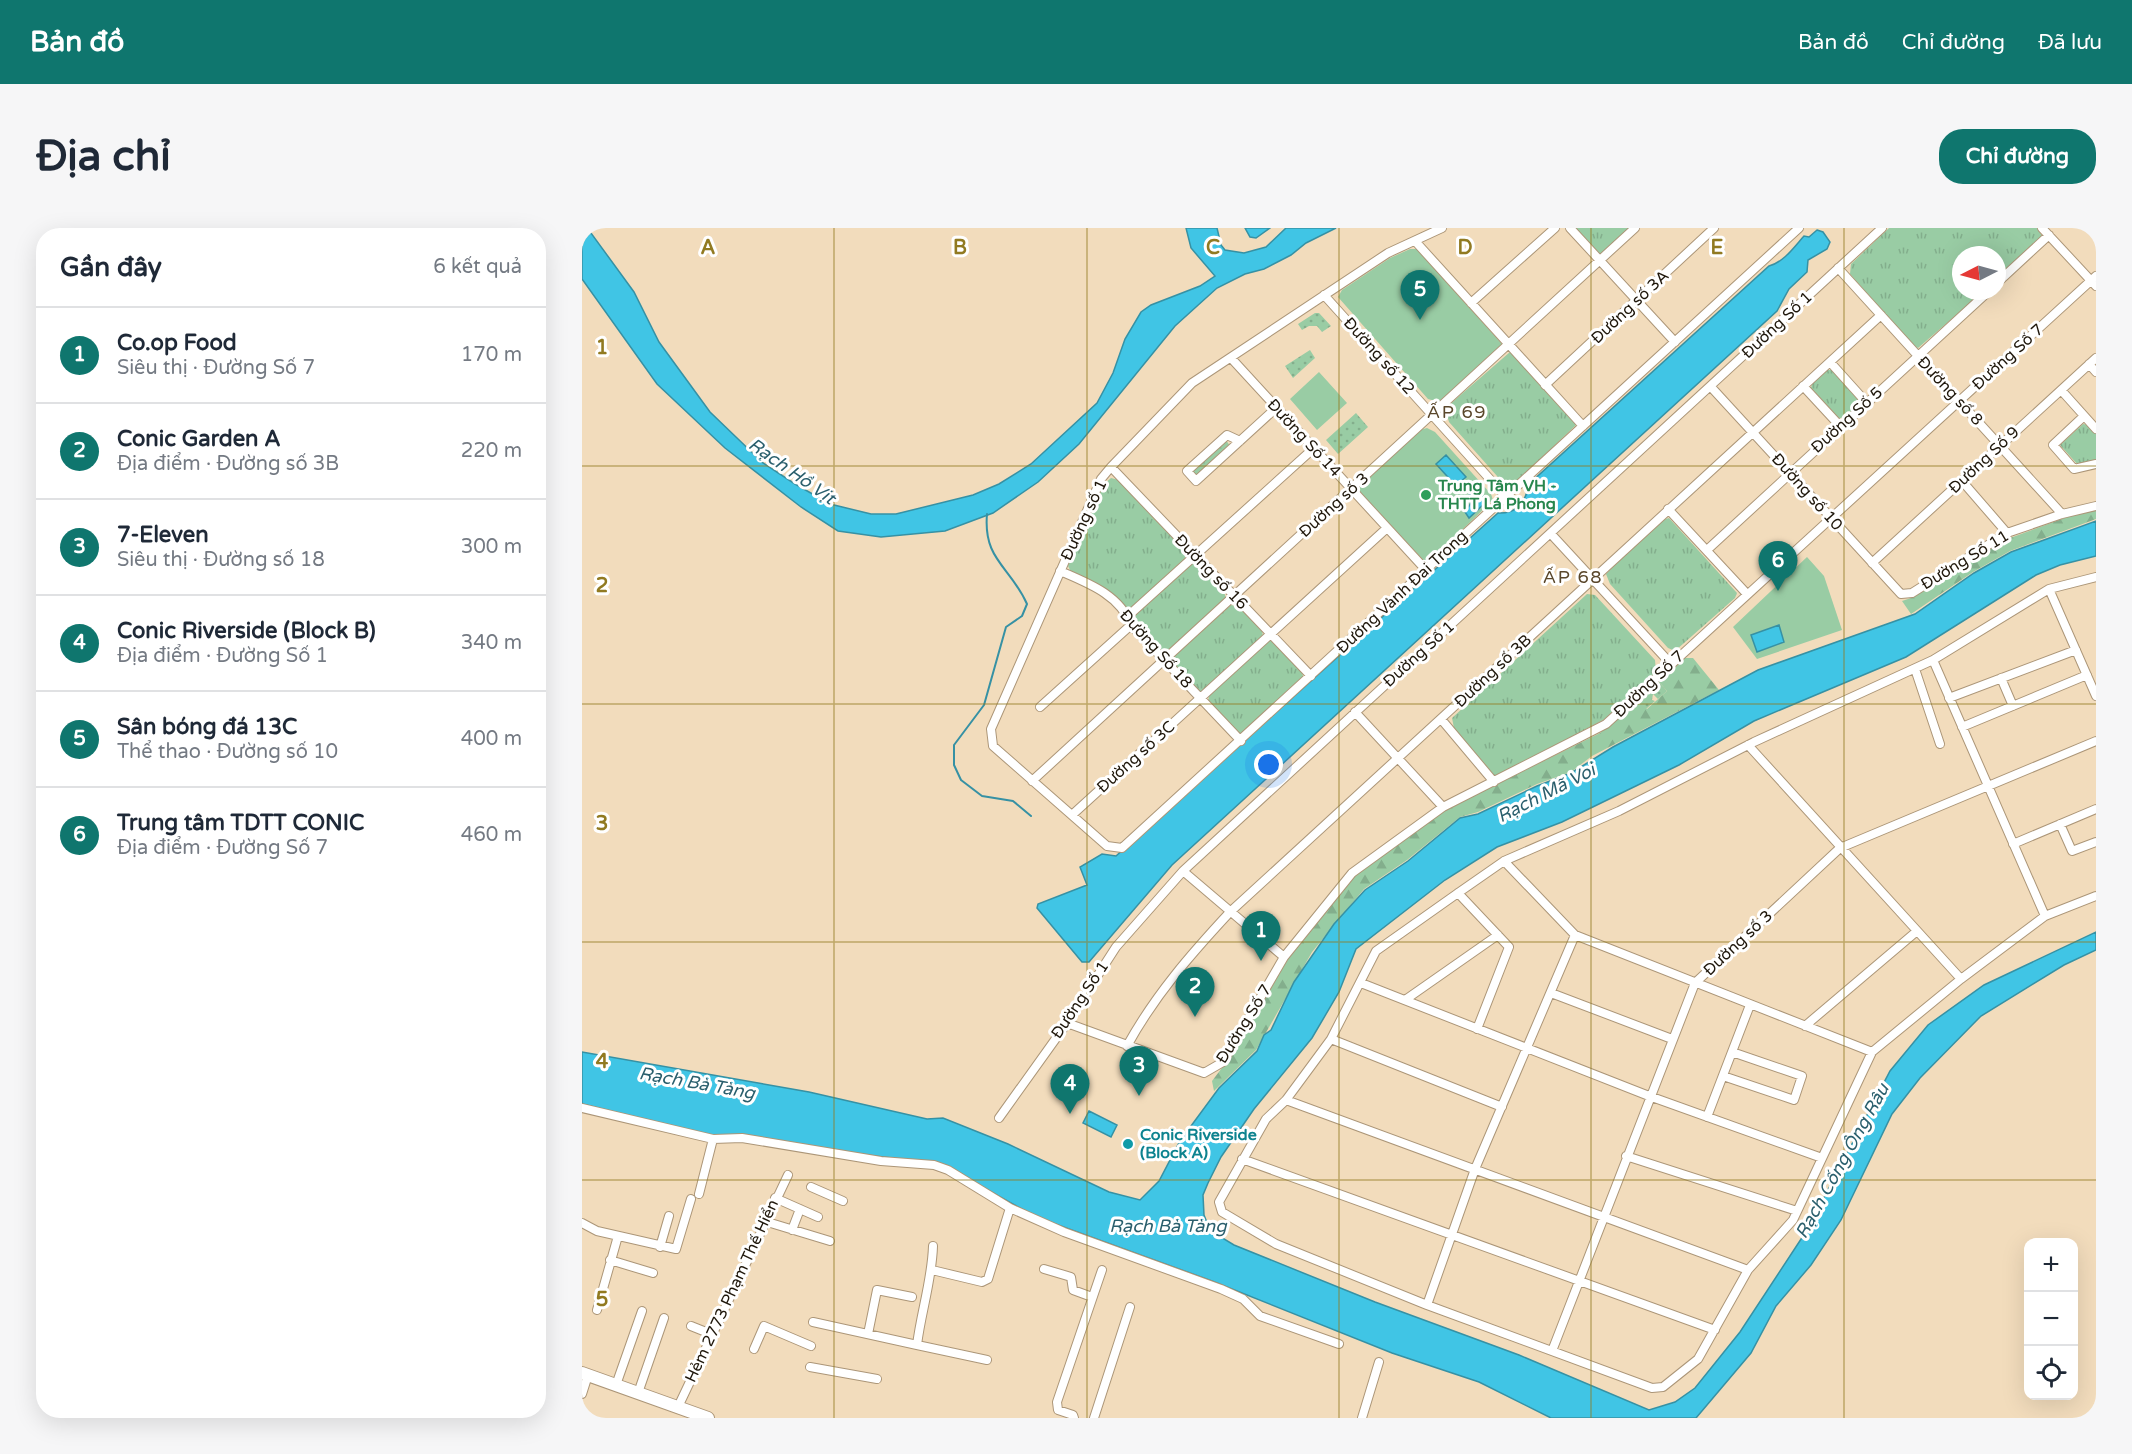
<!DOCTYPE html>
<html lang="vi">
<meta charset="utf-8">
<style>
body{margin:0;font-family:"Varela Round",sans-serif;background:#f6f6f7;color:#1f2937}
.controls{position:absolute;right:18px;bottom:18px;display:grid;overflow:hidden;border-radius:12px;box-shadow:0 6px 24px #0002}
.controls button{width:54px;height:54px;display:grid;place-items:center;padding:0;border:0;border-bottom:2px solid #e0e1e3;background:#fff;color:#1f2937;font:30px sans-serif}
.compass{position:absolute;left:1370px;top:18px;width:54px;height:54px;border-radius:50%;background:#fff;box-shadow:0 6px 24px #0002;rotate:264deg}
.you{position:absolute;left:687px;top:537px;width:21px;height:21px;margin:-15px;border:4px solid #fff;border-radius:50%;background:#1a73e8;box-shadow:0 0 0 9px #1a73e833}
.badge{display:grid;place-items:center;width:39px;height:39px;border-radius:50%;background:#0f766e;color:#fff;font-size:20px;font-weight:700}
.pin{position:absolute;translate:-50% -50px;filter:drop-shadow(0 2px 3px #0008)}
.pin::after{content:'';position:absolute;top:32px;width:21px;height:18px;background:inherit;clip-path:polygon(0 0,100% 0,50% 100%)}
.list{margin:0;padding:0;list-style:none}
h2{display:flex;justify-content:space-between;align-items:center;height:78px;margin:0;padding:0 24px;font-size:26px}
h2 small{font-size:20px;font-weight:400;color:#747a83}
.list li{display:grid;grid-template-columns:39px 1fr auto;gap:18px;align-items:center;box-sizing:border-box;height:96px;padding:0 24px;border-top:2px solid #e0e1e3}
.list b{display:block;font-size:22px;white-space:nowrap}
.list p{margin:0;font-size:20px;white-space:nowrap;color:#747a83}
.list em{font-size:20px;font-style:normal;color:#747a83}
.icon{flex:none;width:33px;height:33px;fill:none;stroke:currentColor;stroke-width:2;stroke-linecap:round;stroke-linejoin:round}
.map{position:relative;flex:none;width:1514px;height:1190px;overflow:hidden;border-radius:24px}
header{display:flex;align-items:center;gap:36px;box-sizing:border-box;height:84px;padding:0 30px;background:#0f766e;color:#fff}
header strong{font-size:28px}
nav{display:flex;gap:33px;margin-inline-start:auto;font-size:21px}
.intro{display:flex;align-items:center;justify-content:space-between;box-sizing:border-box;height:144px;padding:0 36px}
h1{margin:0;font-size:42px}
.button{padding:15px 27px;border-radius:24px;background:#0f766e;color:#fff;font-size:21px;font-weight:700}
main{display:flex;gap:36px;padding:0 36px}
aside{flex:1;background:#fff;border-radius:24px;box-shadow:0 6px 24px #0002}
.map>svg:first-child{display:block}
.grass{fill:url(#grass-tufts)}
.forest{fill:url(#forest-firs)}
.park{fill:url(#park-dots)}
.garden{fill:#99cca4}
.water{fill:#40c5e5;stroke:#3691a4;stroke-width:1.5}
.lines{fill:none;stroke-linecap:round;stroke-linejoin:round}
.stream{stroke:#3691a4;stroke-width:2}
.minor-casing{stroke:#ac9678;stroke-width:10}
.secondary-casing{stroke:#ac9678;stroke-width:14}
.minor{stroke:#fff;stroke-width:8}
.secondary{stroke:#fff;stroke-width:12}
.grid{fill:none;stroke:#917a21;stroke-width:1.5;stroke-opacity:0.55}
.leisure-dot{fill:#2e9e5b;stroke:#fff;stroke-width:2}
.culture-dot{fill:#0f9aa8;stroke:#fff;stroke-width:2}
.labels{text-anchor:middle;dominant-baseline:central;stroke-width:6;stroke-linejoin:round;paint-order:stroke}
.street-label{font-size:16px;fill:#1f170b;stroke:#fff}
.leisure-label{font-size:16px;font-weight:bold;fill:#27864d;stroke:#fff;text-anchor:start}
.culture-label{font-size:16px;font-weight:bold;fill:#0d838f;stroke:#fff;text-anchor:start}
.neighbourhood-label{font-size:18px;letter-spacing:1.5px;fill:#5a472b;stroke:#fff}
.water-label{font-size:18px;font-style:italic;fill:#2a5f6d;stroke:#fff}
.grid-label{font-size:20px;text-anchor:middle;font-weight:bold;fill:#917a21;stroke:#fff;stroke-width:6;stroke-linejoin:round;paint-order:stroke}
</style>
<header>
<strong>Bản đồ</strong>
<nav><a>Bản đồ</a><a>Chỉ đường</a><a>Đã lưu</a></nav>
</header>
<div class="intro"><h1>Địa chỉ</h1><a class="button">Chỉ đường</a></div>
<main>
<aside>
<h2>Gần đây<small>6 kết quả</small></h2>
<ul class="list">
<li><span class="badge">1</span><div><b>Co.op Food</b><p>Siêu thị · Đường Số 7</p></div><em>170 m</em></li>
<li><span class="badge">2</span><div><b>Conic Garden A</b><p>Địa điểm · Đường số 3B</p></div><em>220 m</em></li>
<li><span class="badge">3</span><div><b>7-Eleven</b><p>Siêu thị · Đường số 18</p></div><em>300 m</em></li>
<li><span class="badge">4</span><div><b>Conic Riverside (Block B)</b><p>Địa điểm · Đường Số 1</p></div><em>340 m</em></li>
<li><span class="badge">5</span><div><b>Sân bóng đá 13C</b><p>Thể thao · Đường số 10</p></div><em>400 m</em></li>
<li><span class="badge">6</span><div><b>Trung tâm TDTT CONIC</b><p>Địa điểm · Đường Số 7</p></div><em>460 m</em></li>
</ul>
</aside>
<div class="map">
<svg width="1514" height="1190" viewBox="0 0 1514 1190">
<defs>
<pattern id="grass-tufts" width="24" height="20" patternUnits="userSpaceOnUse" patternTransform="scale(1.5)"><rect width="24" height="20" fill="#99cca4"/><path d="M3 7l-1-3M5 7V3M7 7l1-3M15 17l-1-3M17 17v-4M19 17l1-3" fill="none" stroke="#83ae8c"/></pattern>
<pattern id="forest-firs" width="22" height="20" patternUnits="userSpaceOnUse" patternTransform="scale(1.5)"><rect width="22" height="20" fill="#99cca4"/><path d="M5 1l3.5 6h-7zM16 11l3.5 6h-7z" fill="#83ae8c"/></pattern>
<pattern id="park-dots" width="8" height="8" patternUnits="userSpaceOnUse" patternTransform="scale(1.5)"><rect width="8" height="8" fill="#99cca4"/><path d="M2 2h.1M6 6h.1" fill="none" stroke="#83ae8c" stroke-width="1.8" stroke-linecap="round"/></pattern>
</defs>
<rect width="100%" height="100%" fill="#f2dcbc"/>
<path class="grass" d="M991,0H1050L1018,26Z
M1307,0H1455L1460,8L1415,51V27H1379V63H1402L1336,120L1330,116L1268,46L1269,36Z
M928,124L993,193L994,197L929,259L923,257L867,194L864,184L867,177Z
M1245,142H1250L1277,173C1276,182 1265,191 1257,190L1229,160L1231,153Z
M1501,196L1507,197L1514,205V233L1496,237L1478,217Z
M529,250L537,252L605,323L602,333L550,380H544L524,361L489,344L486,338L521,257Z
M1087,290L1155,365L1153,370L1093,423L1086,420L1028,356L1024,346L1077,293Z
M614,333L641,361L644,370L585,425L580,424L552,396L550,389L608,334Z
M1005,366L1013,367L1073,432L1074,444L1023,491L917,547H912L872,500L870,490Z
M649,377L658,379L680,403L681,408L621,464L616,463L590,435V430Z
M687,411L720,444L721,448L658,507L626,474L627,468Z"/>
<path class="forest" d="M644,212L648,218L615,248L611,247V240Z
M1514,282V291L1428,323L1391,344L1332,384L1329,386L1320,373L1332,369L1409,317L1485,289Z
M1103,430H1111L1137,462L1010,528L989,544L955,556L896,584L878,589L825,632L782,661L730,724L674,822L632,863L630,853L652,824L706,731L773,648L863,582L1018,505L1056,472L1065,481L1085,463L1077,454Z"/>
<path class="park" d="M733,85H737L749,98L740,104L735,98H727L720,102L716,96Z
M728,122L733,130L711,150L703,138Z
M774,185L786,199L756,226L744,212Z
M1077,454L1085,463L1076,471L1071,466L1070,472L1073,473L1064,481L1056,472Z"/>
<path class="garden" d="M828,21H835L920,116L857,174L846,171L756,69L760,62L808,30Z
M737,144L765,175L735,202L708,171Z
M845,200L853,204L909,266L911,272L845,336L775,261L838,202Z
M1225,329L1242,348L1260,402L1175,431L1151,399Z"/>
<path class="water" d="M0,0L9,5L52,64L77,114L128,184L181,235L213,256L248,276L289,286H314L391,267L417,256L449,236L515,175L531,145L543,111L559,84L569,77L618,58L633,48L609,20L604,0H635L639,17L643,22L662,25L684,19L704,0H754L724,15L709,27L682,41L663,46L635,60L593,98L497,216L456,254L411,285L363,303L299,309L256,303L219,279L143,220L75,156L0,51Z
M663,0H688L674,10L668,9Z
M1235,2L1241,4L1248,14L1245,21L1226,32L1225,44L1207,61L1195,83L590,637L507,734H500L455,680L456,676L505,657L498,639L520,626L534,628L916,285C936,286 944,273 947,256L1187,38C1202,34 1212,19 1222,8L1227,9Z
M864,227L884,249L874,258L854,236Z
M894,261L902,269V276L887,290L883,284L889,275L884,270Z
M1514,293V328L1478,337L1454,347L1324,429L1172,493L1097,537L980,594L915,619L863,652L774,721L757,764L730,810L672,881L639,929L626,955L621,967L622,987L626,997L637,1008L652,1017L793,1074L937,1127L1067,1182L1093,1174L1113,1160L1158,1104L1225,1002L1308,843L1346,797L1402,757L1514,704V722L1482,737L1399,788L1338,850L1310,886L1259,992L1229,1037L1194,1078L1169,1125L1114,1190H969L897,1154L810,1125L630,1053L454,989L359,936L127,908L0,876V824L227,864L345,891L361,890L426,916L527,964L558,972L577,953L598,913L637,860L675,823L682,807L689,802L712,754L752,696L783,662L826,633L878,590L896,586L955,558L989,545L1031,519L1176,442L1333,386L1392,345L1429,324Z
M1197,397L1202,414L1175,424L1169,407Z
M507,883L535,897L529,909L501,895Z"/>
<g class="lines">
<path class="stream" d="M405,286C401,332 428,338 445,376L440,388L424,399L402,477L372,517V537L379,552L400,568L431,573L449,588"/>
<defs>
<path id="minor" d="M860,0L806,25L610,155L529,239L519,251L409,501L411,518L525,618L540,620L1217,0
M988,0L1093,114
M1460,0L1514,58
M833,13L1001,198
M1256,40L1480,286
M1415,55L1467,7
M742,67L924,269
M889,75L973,0
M649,130L844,342
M1248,134L1284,174
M1507,136L1514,144
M963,157L1132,0
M1221,158L1258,198
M1129,159L1319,366L1330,365L1425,305L1480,286L1514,278
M1479,162L1514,201
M1502,188L1471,217L1492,241L1514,236
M658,213L645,207L605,243L614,253L694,180
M529,239L729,448
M1380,253L1425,305
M1086,281L1165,366
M969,306L1089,436
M1125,322L1407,63
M1290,335L1514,130
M478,343C506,355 538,367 549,397L659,513
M1514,349L1467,361L1351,432L1172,514L1037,583L922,633L876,665L794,723L749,811L704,872L684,891L637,974L640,984L694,1016L845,1077L1070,1160L1081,1159L1116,1131L1166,1042L1211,992L1290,824L1379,751L1463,688L1514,668
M1467,361L1514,468
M546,388L732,220
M1351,432L1463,688
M1333,441L1358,516
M1419,450L1431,478
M1367,470L1494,422
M458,479L549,397
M773,484L861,579
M859,491L912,554
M1380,499L1505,447
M1166,517L1379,751
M450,553L1053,0
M490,587L805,300
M1478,596L1490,623L1514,614
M1431,616L1514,581
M922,633L993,707L1290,824
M601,643L702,729
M876,665L927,719L895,801
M779,755L1067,868L1240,930
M969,765L1090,811
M823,772L916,707
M485,795L622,845L641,834L702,729L770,645L861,579L1024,496L1514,48
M1223,798L1335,703
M749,811L920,879
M545,818C573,767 609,726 648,684L1299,87
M1141,848L1212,872L1220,848L1150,824
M704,872L1166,1042
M0,880L131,911L160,910L299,933L352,937L366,942L428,980L482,1004L639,1061L661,1071L678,1088L757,1116
M1125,889L1168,777
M417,890L485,795L534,719L601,643L1300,0
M1044,928L1215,983
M660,931L1133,1102
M229,959L261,973
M117,966L131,911
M193,970L236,989
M182,993L248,1013
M0,995L15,1003L94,1021L109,971
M210,1002L218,981
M78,1019L87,988
M28,1032L71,1045
M462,1041L489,1049L491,1062L510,1069
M350,1042L400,1054L406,1051L428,980
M845,1077L893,941L993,707
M15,1082L36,1008
M231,1094L335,1117C339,1084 350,1052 351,1018
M109,1098L129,1106
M286,1106L295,1062L330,1069
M335,1117L405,1132
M172,1121L182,1098L229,1118
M970,1123L1113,755L1258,620L1514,513
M228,1139L295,1151
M34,1157L60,1083
M56,1165L82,1090
M0,1166L6,1147
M96,1179L206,947
M492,1190L491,1187L476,1182L475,1174L520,1042
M512,1190L548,1079
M780,1190L797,1134"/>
<path id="secondary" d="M0,1145L126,1190"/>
</defs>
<use href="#minor" class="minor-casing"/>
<use href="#secondary" class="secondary-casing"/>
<use href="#minor" class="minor"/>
<use href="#secondary" class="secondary"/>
</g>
<path class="grid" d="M252,0V1190M505,0V1190M757,0V1190M1009,0V1190M1262,0V1190M0,238H1514M0,476H1514M0,714H1514M0,952H1514"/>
<circle class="leisure-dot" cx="844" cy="267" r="6"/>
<circle class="culture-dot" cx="546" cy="916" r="6"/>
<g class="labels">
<g class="street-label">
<text transform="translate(1048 79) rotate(-43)">Đường số 3A</text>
<text transform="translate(1195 97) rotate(-43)">Đường Số 1</text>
<text transform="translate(797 128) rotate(48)">Đường số 12</text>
<text transform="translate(1426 129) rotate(-42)">Đường Số 7</text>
<text transform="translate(1368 163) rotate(47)">Đường số 8</text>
<text transform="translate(1265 192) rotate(-42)">Đường Số 5</text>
<text transform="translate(722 210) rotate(47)">Đường Số 14</text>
<text transform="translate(1402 232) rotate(-43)">Đường Số 9</text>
<text transform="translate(1225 264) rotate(48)">Đường số 10</text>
<text transform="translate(752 277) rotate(-42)">Đường số 3</text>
<text transform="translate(502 292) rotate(-65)">Đường số 1</text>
<text transform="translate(1383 332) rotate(-31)">Đường Số 11</text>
<text transform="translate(629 344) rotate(46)">Đường số 16</text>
<text transform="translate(820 364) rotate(-43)">Đường Vành Đai Trong</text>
<text transform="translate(574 421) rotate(48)">Đường Số 18</text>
<text transform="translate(837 426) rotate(-42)">Đường Số 1</text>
<text transform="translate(911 443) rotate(-43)">Đường số 3B</text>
<text transform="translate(1067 456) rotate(-43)">Đường Số 7</text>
<text transform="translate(554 529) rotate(-42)">Đường số 3C</text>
<text transform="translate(1156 715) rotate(-43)">Đường số 3</text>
<text transform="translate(498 772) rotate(-56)">Đường Số 1</text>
<text transform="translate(662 796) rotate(-58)">Đường Số 7</text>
<text transform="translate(150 1063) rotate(-65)">Hẻm 2773 Phạm Thế Hiển</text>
</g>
<g class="leisure-label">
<text x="856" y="258">Trung Tâm VH -<tspan x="856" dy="18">THTT Lá Phong</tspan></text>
</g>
<g class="culture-label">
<text x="558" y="907">Conic Riverside<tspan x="558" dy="18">(Block A)</tspan></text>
</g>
<g class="neighbourhood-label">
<text x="875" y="184">ẤP 69</text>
<text x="991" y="349">ẤP 68</text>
</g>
<g class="water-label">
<text transform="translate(210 243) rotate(35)">Rạch Hồ Vịt</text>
<text transform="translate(964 565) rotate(-27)">Rạch Mã Voi</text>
<text transform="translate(115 855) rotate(10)">Rạch Bà Tàng</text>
<text transform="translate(1260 933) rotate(-61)">Rạch Cống Ông Râu</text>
<text x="586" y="998">Rạch Bà Tàng</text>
</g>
</g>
<g class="grid-label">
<text x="126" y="26">A</text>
<text x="378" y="26">B</text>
<text x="631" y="26">C</text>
<text x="883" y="26">D</text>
<text x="1135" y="26">E</text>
<text x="20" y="126">1</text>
<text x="20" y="364">2</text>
<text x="20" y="602">3</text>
<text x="20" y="840">4</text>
<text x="20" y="1078">5</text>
</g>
</svg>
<div class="controls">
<button>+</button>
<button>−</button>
<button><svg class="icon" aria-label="locate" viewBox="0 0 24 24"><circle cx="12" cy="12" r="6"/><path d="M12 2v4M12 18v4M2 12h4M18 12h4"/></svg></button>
</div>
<svg class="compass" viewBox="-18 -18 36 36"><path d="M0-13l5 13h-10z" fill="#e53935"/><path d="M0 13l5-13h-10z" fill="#747a83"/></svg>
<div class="you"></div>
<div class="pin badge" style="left:679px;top:733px">1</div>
<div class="pin badge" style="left:613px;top:789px">2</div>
<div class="pin badge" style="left:557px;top:868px">3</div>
<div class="pin badge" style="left:488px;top:886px">4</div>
<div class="pin badge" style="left:838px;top:92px">5</div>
<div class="pin badge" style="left:1196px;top:363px">6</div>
</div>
</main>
